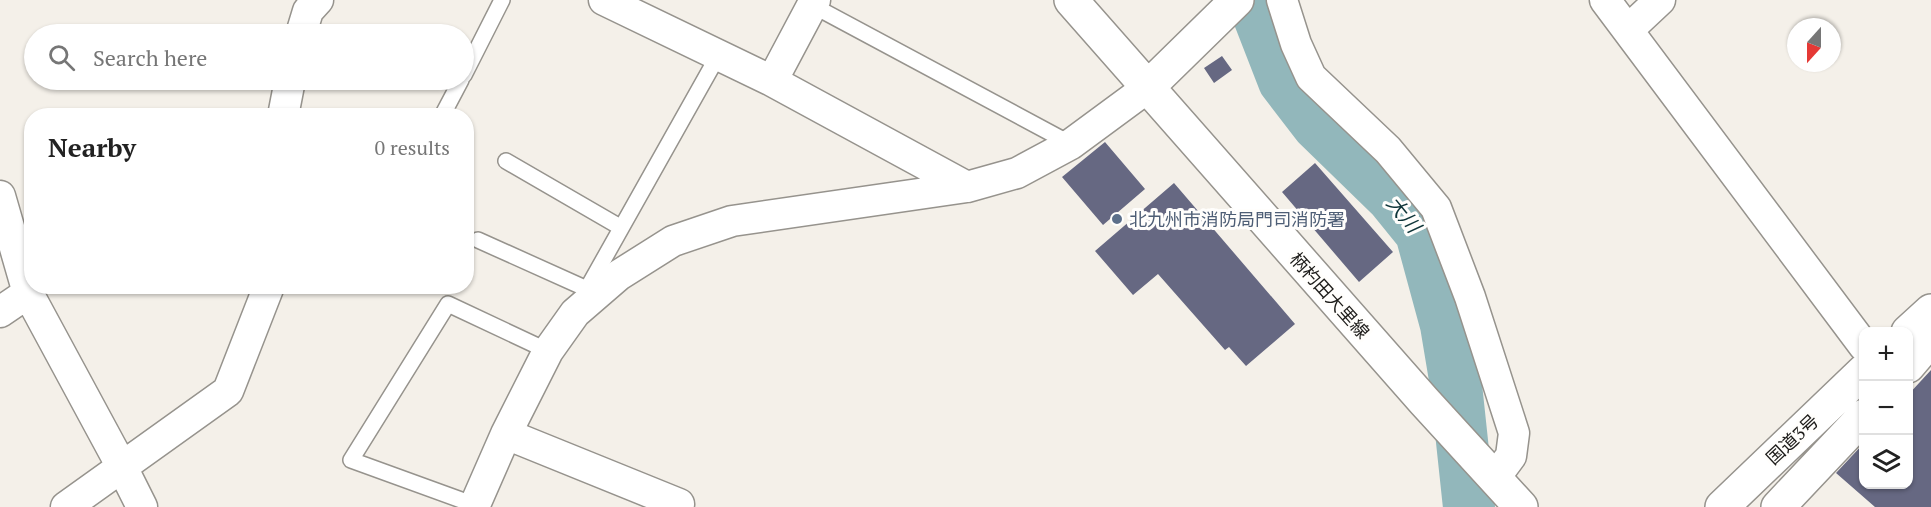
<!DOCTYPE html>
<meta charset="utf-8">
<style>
body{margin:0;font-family:"PT Serif","Noto Sans JP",serif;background:#f2f2f2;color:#222}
.controls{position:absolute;right:18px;bottom:18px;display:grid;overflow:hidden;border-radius:12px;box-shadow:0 2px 4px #0004}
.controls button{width:54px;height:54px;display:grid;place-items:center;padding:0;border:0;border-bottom:2px solid #e0e0e0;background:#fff;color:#222;font:30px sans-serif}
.compass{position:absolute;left:1787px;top:18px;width:54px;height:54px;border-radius:50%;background:#fff;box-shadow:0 2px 4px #0004;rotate:201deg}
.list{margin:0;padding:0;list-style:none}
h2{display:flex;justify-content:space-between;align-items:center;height:78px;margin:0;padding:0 24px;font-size:26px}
h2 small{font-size:20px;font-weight:400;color:#767676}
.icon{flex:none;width:33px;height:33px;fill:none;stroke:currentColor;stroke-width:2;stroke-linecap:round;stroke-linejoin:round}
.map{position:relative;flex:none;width:1931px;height:507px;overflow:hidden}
.search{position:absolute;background:#fff;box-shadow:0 2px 4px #0004;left:24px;top:24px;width:450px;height:66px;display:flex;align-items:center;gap:15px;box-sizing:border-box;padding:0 21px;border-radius:33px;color:#767676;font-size:22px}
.panel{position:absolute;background:#fff;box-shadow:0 2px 4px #0004;left:24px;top:108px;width:450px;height:186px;border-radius:24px}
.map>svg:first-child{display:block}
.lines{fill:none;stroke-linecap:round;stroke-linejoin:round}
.river{stroke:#92b7bb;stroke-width:52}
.building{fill:#666882}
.lane-casing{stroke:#96938d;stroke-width:18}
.street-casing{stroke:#96938d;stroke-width:33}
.secondary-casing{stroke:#96938d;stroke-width:36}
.highway-casing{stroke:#96938d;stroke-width:36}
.lane{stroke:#fff;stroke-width:15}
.street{stroke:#fff;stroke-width:30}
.secondary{stroke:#fff;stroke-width:33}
.highway{stroke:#fff;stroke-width:33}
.service-dot{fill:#5c6f8a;stroke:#fffefc;stroke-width:2}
.labels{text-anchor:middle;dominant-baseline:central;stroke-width:6;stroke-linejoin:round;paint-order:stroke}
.service-label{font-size:18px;fill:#4e5e75;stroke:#fffefc;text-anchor:start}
.street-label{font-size:18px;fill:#1c1b19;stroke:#fffefc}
.water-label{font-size:20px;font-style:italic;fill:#0e3438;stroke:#fffefc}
</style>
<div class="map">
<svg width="1931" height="507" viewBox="0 0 1931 507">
<rect width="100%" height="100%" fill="#f4f0e9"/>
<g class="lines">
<path class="river" d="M1249,0L1256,9L1284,81L1317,124L1391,196L1421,233L1446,325L1456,385L1469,507"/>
</g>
<path class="building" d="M1222,56L1232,70L1214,83L1204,68Z
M1105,142L1145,189L1103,225L1062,177Z
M1315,163L1393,252L1359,282L1282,192Z
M1174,183L1295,324L1246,366L1229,347L1225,350L1158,274L1133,295L1095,251Z
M1931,370V507H1875L1836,473L1864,443V484H1908V395Z"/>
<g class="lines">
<defs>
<path id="lane" d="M808,3L1071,144
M464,75L502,0
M442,116L461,80
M506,161L620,227
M478,240L587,289L719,54
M475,505L351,460L448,304L548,351"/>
<path id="street" d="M604,0L772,81L967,187
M1282,0L1296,44L1311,77L1388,150L1436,208L1470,297L1514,433L1511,456L1494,479
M1605,0L1864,346
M1628,30L1660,0
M301,34L308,11L318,0
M772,81L815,0
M283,116L290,80
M0,196L28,293L122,467L142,507
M0,312L28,293
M506,434L679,504L678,507
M66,507L228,391L269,286
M474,507L506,434L548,351L575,313L619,275L673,241L732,221L967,187L1017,173L1071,144L1147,88"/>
<path id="secondary" d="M1071,0L1424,401L1521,507
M1147,88L1237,0"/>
<path id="highway" d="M1908,332L1931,311
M1908,366L1931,339
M1722,507L1864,371
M1778,507L1864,416"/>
</defs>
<use href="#lane" class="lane-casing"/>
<use href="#street" class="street-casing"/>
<use href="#secondary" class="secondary-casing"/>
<use href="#highway" class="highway-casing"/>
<use href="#lane" class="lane"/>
<use href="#street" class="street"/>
<use href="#secondary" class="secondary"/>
<use href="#highway" class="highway"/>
</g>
<circle class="service-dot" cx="1117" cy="219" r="6"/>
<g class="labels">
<g class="service-label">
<text x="1129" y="219">北九州市消防局門司消防署</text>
</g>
<g class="street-label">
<text transform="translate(1330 295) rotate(48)">柄杓田大里線</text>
<text transform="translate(1792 439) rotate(-43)">国道3号</text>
</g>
<g class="water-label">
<text transform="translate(1404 214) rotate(51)">大川</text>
</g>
</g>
</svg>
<div class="controls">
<button>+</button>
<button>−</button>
<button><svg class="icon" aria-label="layers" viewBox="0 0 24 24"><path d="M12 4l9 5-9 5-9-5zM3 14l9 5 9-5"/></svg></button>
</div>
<svg class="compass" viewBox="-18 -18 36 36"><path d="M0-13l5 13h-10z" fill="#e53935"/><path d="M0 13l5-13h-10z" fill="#767676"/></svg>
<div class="search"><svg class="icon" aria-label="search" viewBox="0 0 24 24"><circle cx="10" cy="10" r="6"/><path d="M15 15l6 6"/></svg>Search here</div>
<section class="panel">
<h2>Nearby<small>0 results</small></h2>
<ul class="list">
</ul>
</section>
</div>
